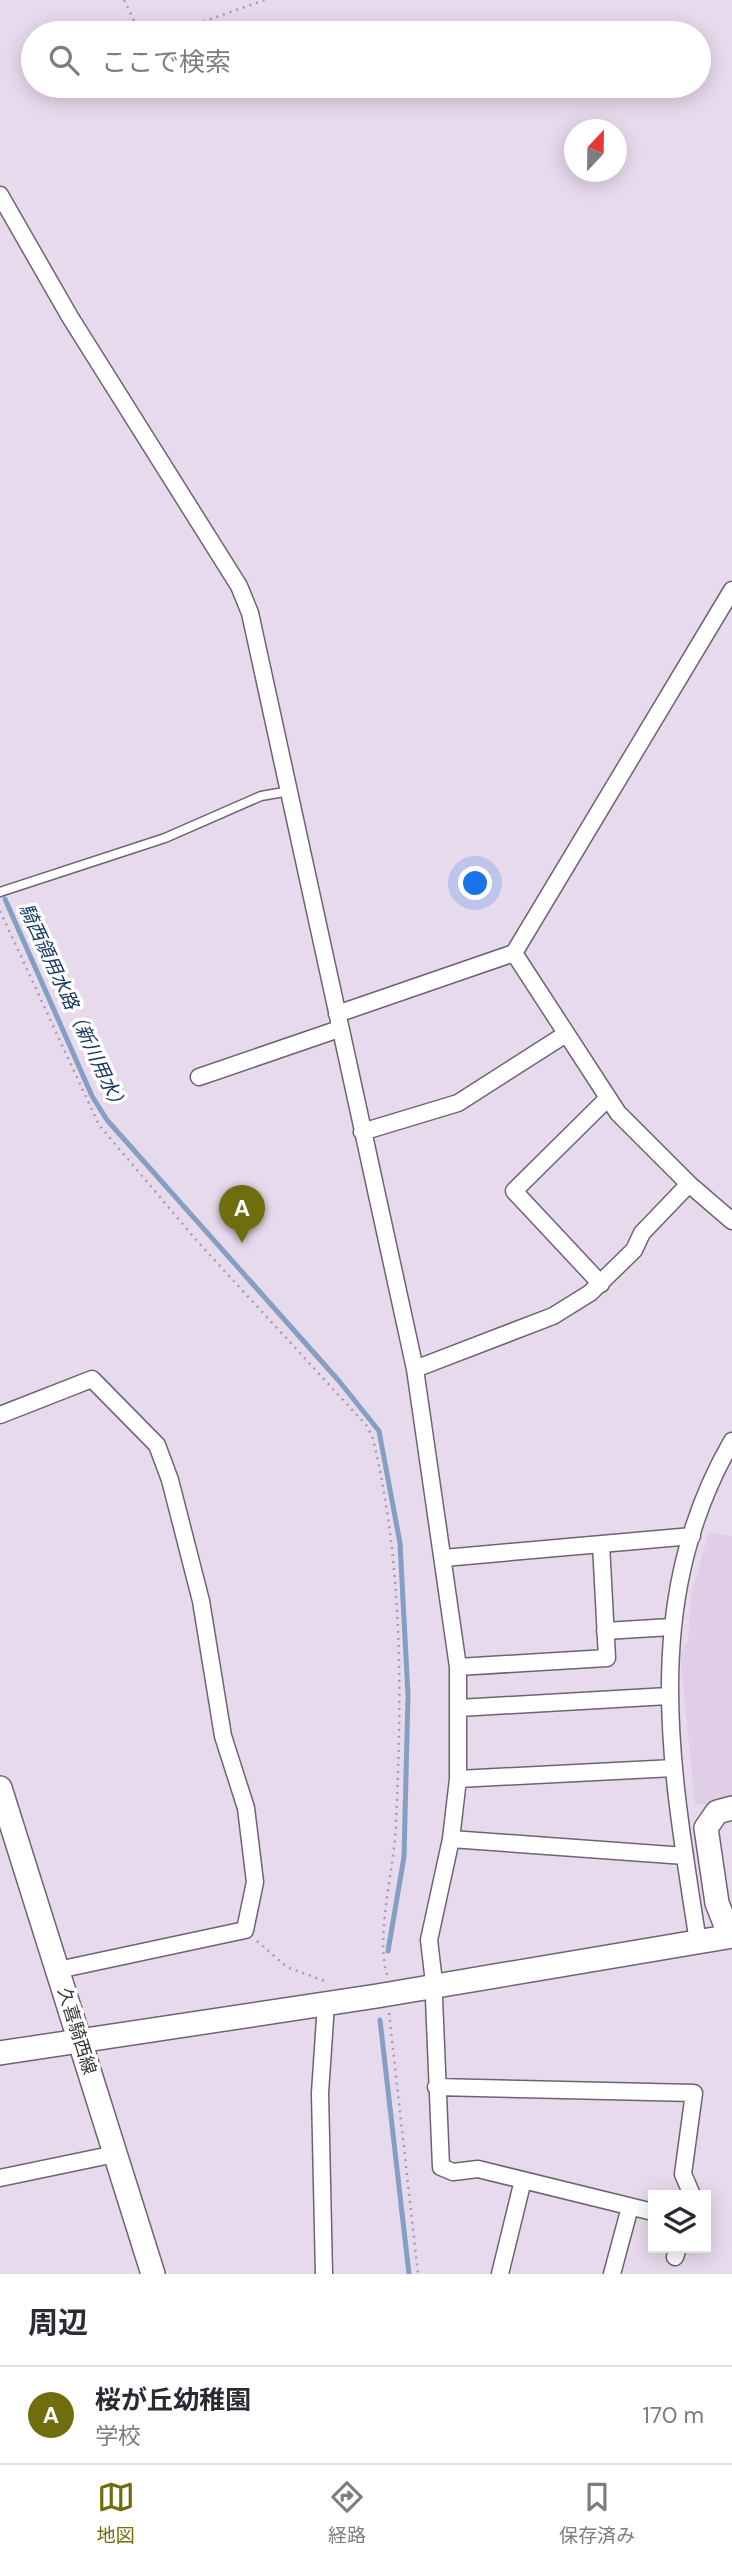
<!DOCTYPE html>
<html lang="ja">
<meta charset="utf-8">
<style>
body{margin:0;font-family:"DM Sans","Noto Sans JP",sans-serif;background:#f2f2f3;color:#2b2b33}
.controls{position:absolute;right:21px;bottom:21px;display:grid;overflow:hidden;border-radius:0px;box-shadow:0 4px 18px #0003}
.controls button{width:63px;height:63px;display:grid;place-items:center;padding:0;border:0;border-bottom:2px solid #e1e1e2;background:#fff;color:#2b2b33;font:35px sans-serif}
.compass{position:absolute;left:564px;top:119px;width:63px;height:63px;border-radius:50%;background:#fff;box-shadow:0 4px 18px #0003;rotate:22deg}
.you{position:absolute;left:476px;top:884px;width:24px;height:24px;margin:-18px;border:5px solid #fff;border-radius:50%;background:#1a73e8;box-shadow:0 0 0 10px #1a73e833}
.badge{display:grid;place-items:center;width:46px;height:46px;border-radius:50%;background:#6f6d0d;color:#fff;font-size:23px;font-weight:700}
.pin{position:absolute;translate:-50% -58px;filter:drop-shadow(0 2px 4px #0008)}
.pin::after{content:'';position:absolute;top:37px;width:24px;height:21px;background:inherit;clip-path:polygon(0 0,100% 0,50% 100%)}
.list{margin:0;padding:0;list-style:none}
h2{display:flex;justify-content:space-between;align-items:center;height:91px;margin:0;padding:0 28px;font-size:30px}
h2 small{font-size:23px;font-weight:400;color:#7c7c81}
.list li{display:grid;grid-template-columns:46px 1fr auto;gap:21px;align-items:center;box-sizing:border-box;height:98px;padding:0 28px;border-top:2px solid #e1e1e2}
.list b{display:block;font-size:26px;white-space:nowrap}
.list p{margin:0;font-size:23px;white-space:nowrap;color:#7c7c81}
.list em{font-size:23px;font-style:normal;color:#7c7c81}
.icon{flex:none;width:38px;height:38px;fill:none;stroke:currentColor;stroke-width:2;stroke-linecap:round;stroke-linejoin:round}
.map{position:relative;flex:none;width:732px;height:2274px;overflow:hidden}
.search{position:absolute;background:#fff;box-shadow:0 4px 18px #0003;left:21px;right:21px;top:21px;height:77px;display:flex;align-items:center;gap:18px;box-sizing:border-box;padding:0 24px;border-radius:38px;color:#7c7c81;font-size:26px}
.sheet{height:189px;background:#fff}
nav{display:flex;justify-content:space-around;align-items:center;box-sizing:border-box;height:98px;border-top:2px solid #e1e1e2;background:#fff;font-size:19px;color:#7c7c81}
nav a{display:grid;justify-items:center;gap:4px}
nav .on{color:#6f6d0d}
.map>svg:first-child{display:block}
.built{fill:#e0cee7}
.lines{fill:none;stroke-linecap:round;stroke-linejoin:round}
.stream{stroke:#859fc2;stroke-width:5}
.lane-casing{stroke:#6f6373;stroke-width:11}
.street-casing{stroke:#6f6373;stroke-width:19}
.secondary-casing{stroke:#6f6373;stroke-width:26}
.path{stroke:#a79cab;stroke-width:2.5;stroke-dasharray:2 5;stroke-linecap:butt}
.lane{stroke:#fff;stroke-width:8}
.street{stroke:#fff;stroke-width:16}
.secondary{stroke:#fff;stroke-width:23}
.labels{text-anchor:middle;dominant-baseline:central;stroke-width:7;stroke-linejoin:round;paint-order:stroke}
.street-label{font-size:18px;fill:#3a353c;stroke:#fff}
.water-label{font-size:19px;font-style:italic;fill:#153865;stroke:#fff}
</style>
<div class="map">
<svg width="732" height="2274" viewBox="0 0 732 2274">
<rect width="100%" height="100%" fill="#e8daed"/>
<path class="built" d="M709,1533L732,1536V1801L695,1805L680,1655L688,1639L691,1594Z"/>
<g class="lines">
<path class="stream" d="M5,899L92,1096L107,1120L339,1381L379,1431L400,1543L408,1695L404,1857L388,1951
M380,2020L409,2274"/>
<defs>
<path id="lane" d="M0,892L165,838L261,796L290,791"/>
<path id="street" d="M0,195L70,317L239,586L250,613L415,1369L458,1667V1779L451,1839L429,1940L433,1974L441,2167L453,2172L478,2169L653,2212
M514,953L618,1113L689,1184L732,1221
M337,1014L514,953L732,590
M199,1077L339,1029
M362,1132L458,1103L566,1034
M601,1284L514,1191L608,1098
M415,1369L553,1316L590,1293L634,1250L642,1233L689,1184
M0,1415L92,1379L157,1445L170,1480L201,1601L223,1736L246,1808L255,1882L245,1930L58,1970
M444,1558L692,1536
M605,1631L671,1627
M458,1667L607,1658L601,1544
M459,1708L668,1696
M458,1779L674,1768
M451,1839L685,1856
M698,1942C671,1767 639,1603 732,1441
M436,2087L694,2093L683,2174L692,2195
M0,2178L115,2154
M675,2257L678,2248
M324,2274L320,2093L326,2004
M500,2274L523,2180
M612,2274L630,2207"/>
<path id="secondary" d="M0,1788L153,2274
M730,1936L717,1903L706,1828L717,1812L732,1808
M0,2053L377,1996L732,1936"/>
</defs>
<use href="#lane" class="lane-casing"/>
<use href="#street" class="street-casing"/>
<use href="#secondary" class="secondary-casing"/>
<path class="path" d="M124,0L140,33
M170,33L265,0
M0,911L99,1125L197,1241L367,1426L373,1439C403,1564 402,1695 396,1822C395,1868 375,1934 387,1975
M257,1941L287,1967L327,1982
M389,2013L418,2274"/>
<use href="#lane" class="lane"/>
<use href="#street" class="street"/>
<use href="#secondary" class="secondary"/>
</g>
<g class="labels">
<g class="street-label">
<text transform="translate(77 2031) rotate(73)">久喜騎西線</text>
</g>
<g class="water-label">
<text transform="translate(73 1008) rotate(65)">騎西領用水路（新川用水）</text>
</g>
</g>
</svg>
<div class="controls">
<button><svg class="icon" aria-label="layers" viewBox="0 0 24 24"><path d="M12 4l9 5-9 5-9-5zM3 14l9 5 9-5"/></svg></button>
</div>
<svg class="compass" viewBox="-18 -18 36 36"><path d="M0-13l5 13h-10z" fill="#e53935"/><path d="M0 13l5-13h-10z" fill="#7c7c81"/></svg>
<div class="you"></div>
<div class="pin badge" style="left:242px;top:1243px">A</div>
<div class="search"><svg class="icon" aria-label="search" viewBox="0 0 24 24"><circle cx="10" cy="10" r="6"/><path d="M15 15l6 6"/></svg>ここで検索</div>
</div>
<section class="sheet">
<h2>周辺<small></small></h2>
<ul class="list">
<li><span class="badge">A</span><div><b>桜が丘幼稚園</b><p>学校</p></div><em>170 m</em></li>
</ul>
</section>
<nav>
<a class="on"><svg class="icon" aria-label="map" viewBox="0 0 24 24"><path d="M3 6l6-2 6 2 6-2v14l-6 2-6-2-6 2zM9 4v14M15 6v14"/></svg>地図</a>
<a><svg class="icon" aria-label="directions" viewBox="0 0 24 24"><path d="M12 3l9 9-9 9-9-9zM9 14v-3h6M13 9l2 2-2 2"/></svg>経路</a>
<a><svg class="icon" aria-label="saved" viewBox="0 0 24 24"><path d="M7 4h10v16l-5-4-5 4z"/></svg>保存済み</a>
</nav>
